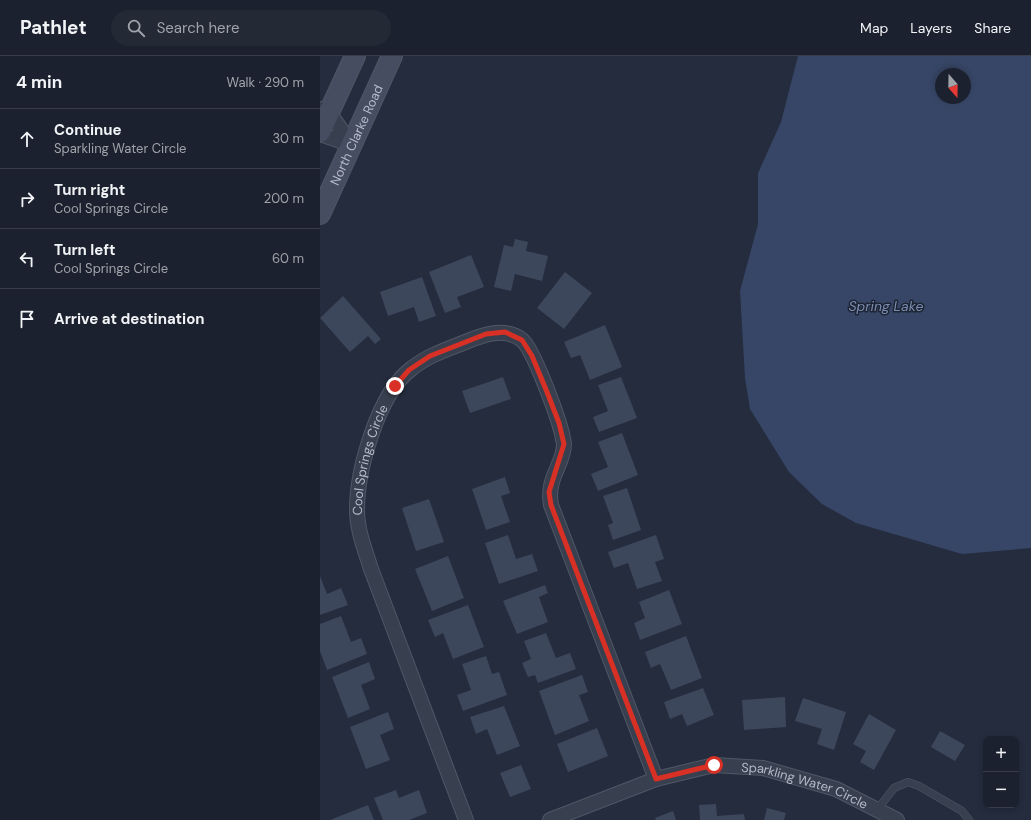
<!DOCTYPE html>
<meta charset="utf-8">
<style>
body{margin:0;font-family:"DM Sans",sans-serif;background:#242936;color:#f1f3f6}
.controls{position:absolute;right:12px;bottom:12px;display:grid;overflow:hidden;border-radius:8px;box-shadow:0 2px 6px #0003}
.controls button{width:36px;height:36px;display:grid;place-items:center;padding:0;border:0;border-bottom:1px solid #393e4a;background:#1b212e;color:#f1f3f6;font:20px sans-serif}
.compass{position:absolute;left:615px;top:12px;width:36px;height:36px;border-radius:50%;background:#1b212e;box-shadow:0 2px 6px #0003;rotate:160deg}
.stop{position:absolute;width:12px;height:12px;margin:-9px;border:3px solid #d93025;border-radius:50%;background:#fff}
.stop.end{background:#d93025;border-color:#fff;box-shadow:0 1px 4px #0008}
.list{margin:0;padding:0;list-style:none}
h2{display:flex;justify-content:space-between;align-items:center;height:52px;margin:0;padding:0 16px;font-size:17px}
h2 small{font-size:13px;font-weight:400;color:#a0a3aa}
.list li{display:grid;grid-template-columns:26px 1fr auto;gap:12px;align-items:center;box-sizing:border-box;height:60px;padding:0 16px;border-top:1px solid #393e4a}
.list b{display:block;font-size:15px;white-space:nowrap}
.list p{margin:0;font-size:13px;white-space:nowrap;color:#a0a3aa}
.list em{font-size:13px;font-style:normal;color:#a0a3aa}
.icon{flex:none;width:22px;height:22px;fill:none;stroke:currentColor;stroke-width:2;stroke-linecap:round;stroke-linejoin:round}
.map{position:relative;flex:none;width:711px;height:764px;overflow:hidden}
header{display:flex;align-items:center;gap:24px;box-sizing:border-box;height:56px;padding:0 20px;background:#1b212e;border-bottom:1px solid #393e4a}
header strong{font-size:19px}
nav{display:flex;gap:22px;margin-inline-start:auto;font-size:14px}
.search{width:280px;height:36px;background:#242936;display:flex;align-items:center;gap:10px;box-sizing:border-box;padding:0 14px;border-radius:22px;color:#a0a3aa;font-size:15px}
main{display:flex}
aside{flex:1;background:#1b212e}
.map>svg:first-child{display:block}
.water{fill:#374666;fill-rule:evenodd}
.building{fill:#3d475c}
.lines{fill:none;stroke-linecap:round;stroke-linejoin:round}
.lane-casing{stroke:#505766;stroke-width:8}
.street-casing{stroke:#505766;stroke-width:16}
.secondary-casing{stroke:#505766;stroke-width:22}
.lane{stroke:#383f4e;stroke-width:7}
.street{stroke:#383f4e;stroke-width:14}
.secondary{stroke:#464d61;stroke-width:20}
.route{stroke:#d93025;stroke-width:5}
.labels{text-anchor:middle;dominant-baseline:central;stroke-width:3;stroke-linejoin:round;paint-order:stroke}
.street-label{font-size:13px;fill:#b4bac9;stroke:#1d2433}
.water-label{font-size:14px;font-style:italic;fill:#7b8db2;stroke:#1d2433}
</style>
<header>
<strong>Pathlet</strong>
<div class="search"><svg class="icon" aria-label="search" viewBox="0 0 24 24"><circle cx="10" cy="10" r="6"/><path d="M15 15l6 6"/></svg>Search here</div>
<nav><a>Map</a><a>Layers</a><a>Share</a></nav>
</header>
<main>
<aside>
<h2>4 min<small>Walk · 290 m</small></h2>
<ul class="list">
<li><svg class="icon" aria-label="ahead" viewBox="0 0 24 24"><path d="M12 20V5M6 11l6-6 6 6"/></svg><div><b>Continue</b><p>Sparkling Water Circle</p></div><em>30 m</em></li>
<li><svg class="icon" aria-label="right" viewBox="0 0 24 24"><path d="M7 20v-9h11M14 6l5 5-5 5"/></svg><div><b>Turn right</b><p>Cool Springs Circle</p></div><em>200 m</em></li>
<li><svg class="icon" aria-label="left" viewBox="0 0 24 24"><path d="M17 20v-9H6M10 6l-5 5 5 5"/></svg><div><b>Turn left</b><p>Cool Springs Circle</p></div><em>60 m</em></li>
<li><svg class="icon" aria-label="arrive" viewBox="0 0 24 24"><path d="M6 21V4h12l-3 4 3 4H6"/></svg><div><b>Arrive at destination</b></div></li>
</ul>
</aside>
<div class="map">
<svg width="711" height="764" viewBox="0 0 711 764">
<rect width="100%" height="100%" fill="#242c3e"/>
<path class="water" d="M478,0H711V492L642,498L536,467L502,448L469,416L430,353L425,322L420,235L438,168V117L461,66ZM621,18H645V42H621Z"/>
<path class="building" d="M195,183L208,186L206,195L228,200L222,225L195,218L191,235L174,231L184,189L193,191Z
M151,199L164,231L137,241L141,251L125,257L109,216Z
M245,216L272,237L244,273L217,252Z
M102,221L116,260L99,266L94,251L68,260L60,236Z
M23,240L61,283L55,288L48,280L30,296L0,262Z
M285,269L302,311L270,324L260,299L251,302L244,286Z
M183,321L191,343L150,357L142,335Z
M301,321L317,362L279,376L273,361L288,355L278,329Z
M302,377L318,419L278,435L271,418L288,411L278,386Z
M185,421L190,437L181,440L190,466L166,474L152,433Z
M307,432L321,474L293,484L288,469L293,467L283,440Z
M109,443L124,486L96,495L82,452Z
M188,479L196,503L212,498L218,515L179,528L165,487Z
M336,479L344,503L335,506L342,525L317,533L308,507L294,512L288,496Z
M128,500L144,542L112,555L95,513Z
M0,520L7,538L21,532L28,549L0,559Z
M225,529L228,537L219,541L228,566L197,578L183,545Z
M349,534L362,568L320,584L314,567L325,562L319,546Z
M148,549L164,591L133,603L123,577L115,581L108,564Z
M21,560L31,586L41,582L47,598L7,614L0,595V568Z
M226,577L236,602L250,597L256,613L218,627L215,619L208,621L202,607L211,603L204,585Z
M366,580L382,622L351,634L340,608L331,612L325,596Z
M166,600L172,618L179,616L187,639L143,655L137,639L151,634L142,608Z
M49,606L55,623L41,629L50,653L28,662L12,621Z
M262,619L268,636L259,639L269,665L235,679L219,635Z
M383,632L394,659L367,670L362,658L350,663L344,646Z
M465,641L466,671L424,674L422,644Z
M483,642L526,656L514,694L497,688L502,673L475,665Z
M184,650L200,690L177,699L167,673L156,678L150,661Z
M68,656L74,673L60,679L70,704L46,713L30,671Z
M549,658L576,674L554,714L540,706L546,695L533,688Z
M277,672L288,700L248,716L237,688Z
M620,675L645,689L635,705L611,691Z
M201,709L211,733L190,741L180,717Z
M76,734L79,742L99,734L107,757L89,764H63L54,742Z
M396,748L397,760L424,758L425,764H380L379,749Z
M48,749L54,764H10Z
M447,752L466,757L464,764H444Z
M353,755L356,764H336L335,762Z"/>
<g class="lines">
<defs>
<path id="lane" d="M557,754L574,732L588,726L599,730L642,755L649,764"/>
<g id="street">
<path d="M2,53L10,58L32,89"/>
<path d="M0,78L32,89"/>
<path id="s1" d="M146,764L51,513C45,494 37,474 37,454C37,414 58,338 91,313C108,299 128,293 148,285C165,278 186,271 202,284C213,293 234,351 239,367C241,373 243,381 244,388C244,409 226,421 231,449L336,723"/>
<path id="s2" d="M230,764L336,723L394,709L443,712L516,733L577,764"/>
</g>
<g id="secondary">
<path d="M0,76L35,0"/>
<path id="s3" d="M0,158L72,0"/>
</g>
</defs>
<use href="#lane" class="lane-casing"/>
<use href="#street" class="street-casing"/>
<use href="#secondary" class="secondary-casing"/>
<use href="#lane" class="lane"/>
<use href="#street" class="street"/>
<use href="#secondary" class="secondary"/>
</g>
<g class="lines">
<path class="route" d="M75,330L89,314L110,300L166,278L185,276L202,284L212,300L227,336L239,367L244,388L229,436L231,449L336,723L394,709"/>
</g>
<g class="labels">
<g class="street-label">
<text stroke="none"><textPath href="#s3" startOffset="87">North Clarke Road</textPath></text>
<text stroke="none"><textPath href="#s1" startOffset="381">Cool Springs Circle</textPath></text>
<text stroke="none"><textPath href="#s2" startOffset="267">Sparkling Water Circle</textPath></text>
</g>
<g class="water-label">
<text x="566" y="250">Spring Lake</text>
</g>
</g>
</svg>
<div class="controls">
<button>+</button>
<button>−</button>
</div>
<svg class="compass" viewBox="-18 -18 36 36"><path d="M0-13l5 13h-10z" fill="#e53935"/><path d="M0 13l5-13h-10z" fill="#a0a3aa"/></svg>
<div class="stop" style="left:394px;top:709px"></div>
<div class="stop end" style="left:75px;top:330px"></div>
</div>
</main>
